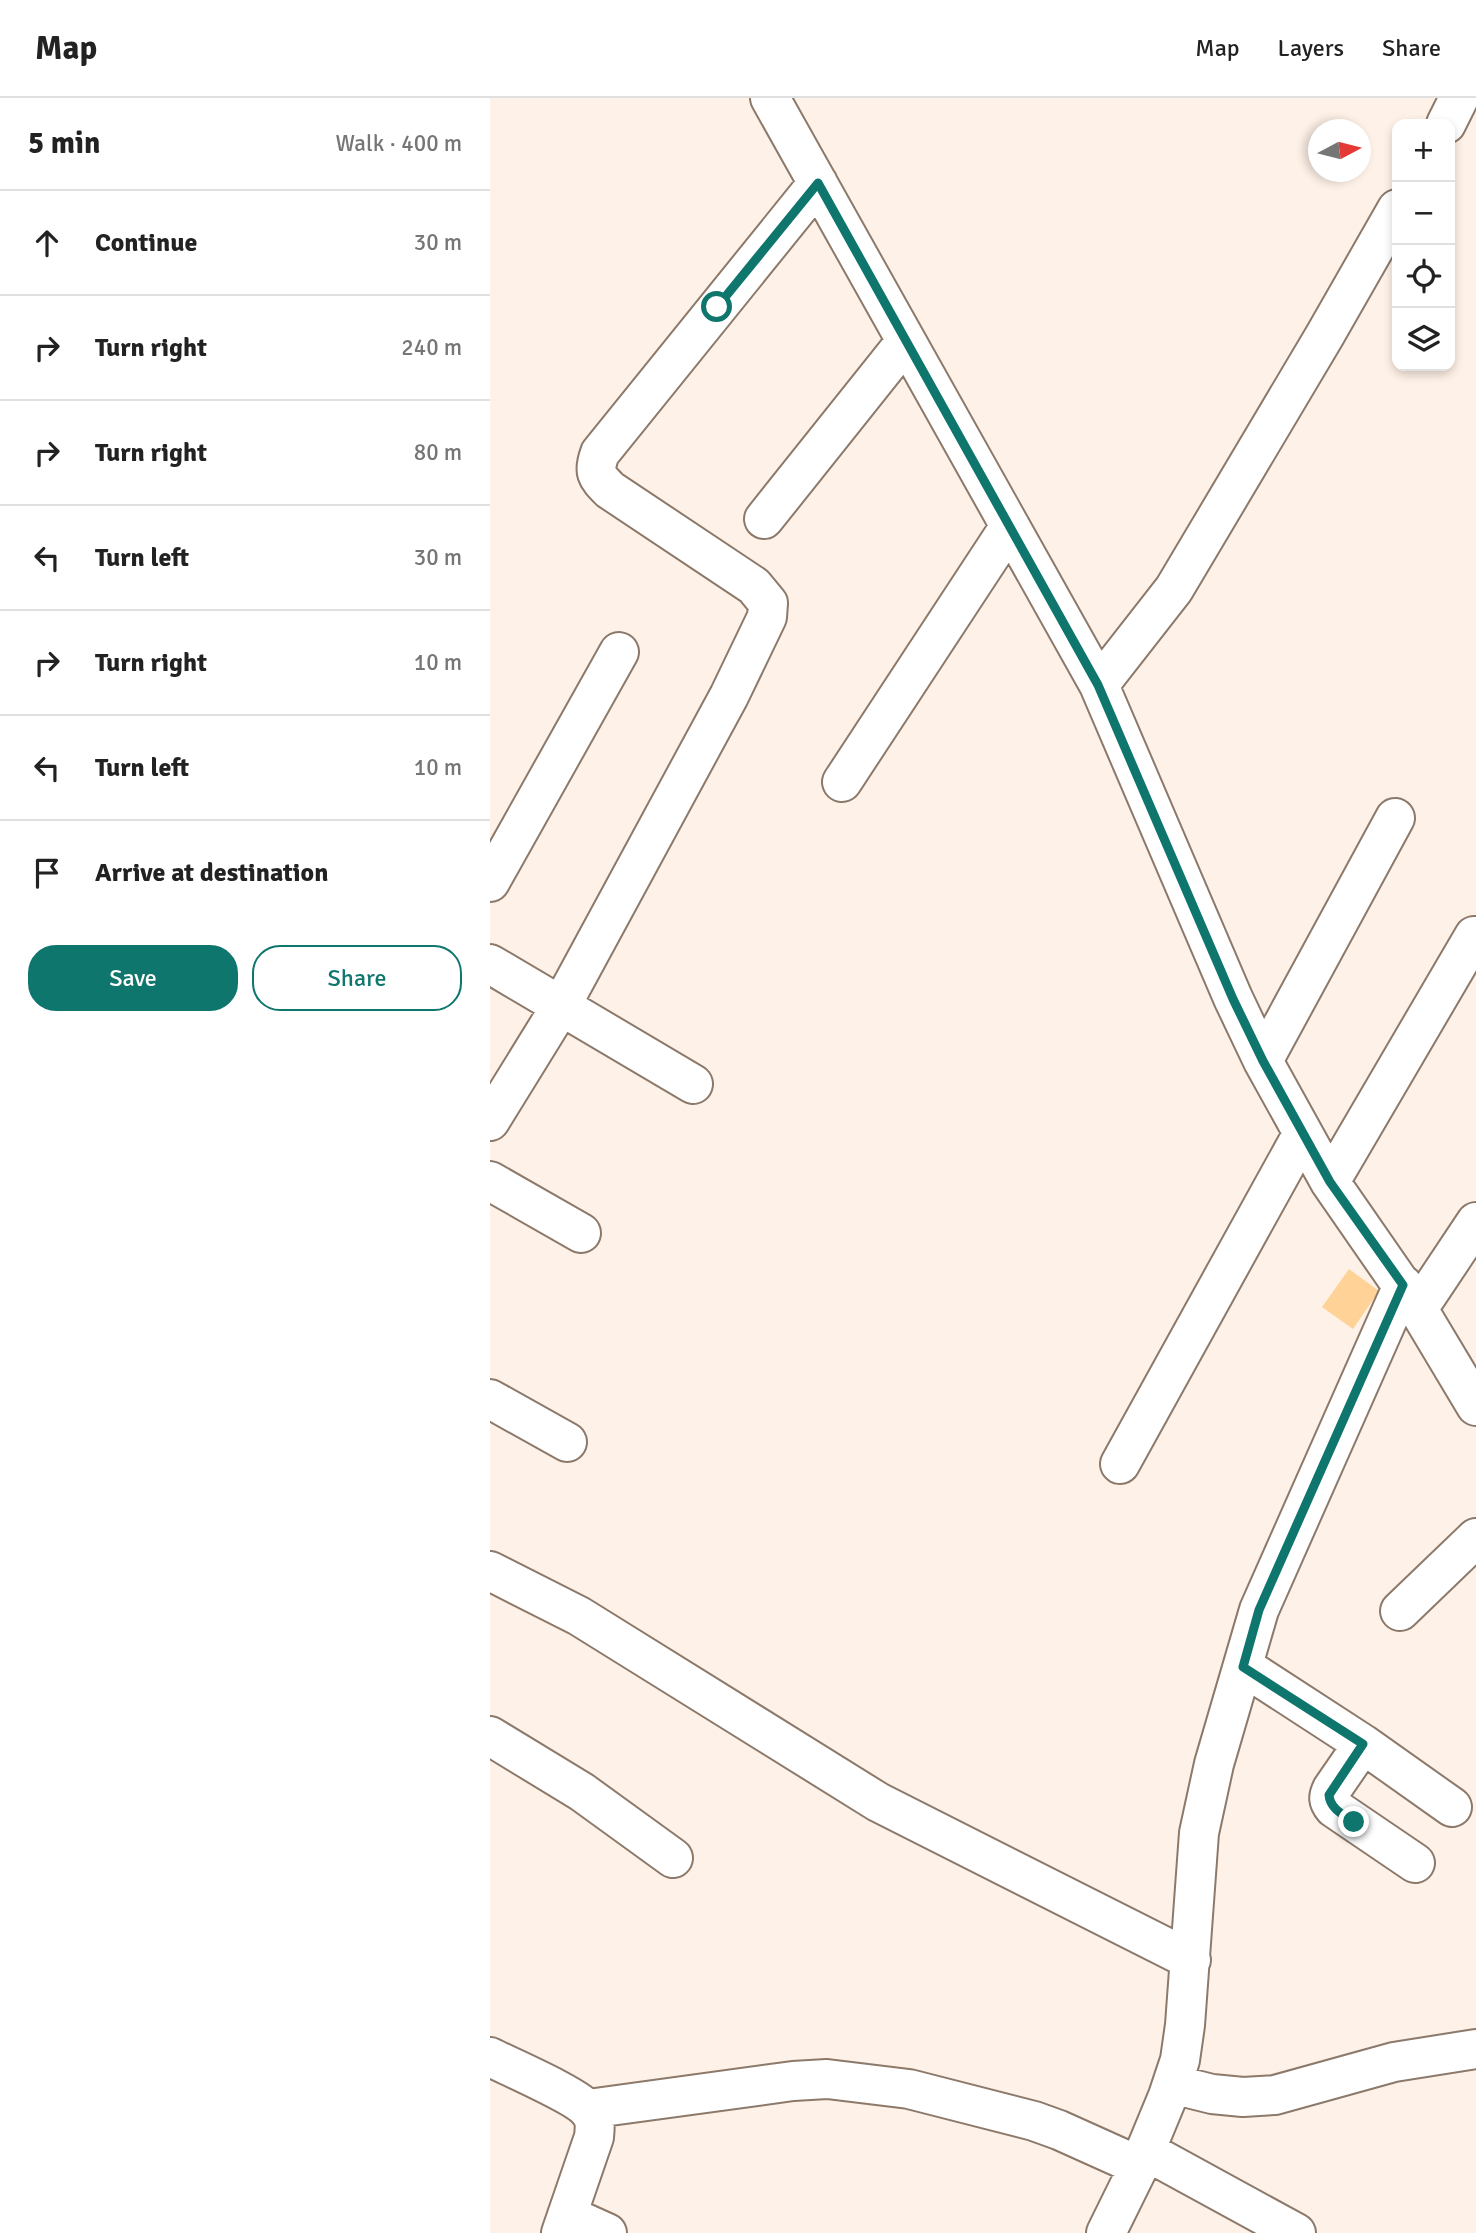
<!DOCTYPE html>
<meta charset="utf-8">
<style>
body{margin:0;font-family:Signika,sans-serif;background:#f2f2f2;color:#222}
.controls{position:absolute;right:21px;top:21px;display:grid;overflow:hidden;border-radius:14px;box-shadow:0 4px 10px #0003}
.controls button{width:63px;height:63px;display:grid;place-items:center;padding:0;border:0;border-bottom:2px solid #e0e0e0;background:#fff;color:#222;font:35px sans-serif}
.compass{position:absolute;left:818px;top:21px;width:63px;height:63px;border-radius:50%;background:#fff;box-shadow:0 4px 10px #0003;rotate:83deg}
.stop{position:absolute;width:21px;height:21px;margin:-16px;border:5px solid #0f766e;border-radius:50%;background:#fff}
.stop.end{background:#0f766e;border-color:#fff;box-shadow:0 2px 7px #0008}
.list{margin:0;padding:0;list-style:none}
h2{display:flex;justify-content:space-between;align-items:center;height:91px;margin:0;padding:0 28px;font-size:30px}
h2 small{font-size:23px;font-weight:400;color:#767676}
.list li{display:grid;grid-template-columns:46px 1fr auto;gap:21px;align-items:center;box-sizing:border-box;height:105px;padding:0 28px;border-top:2px solid #e0e0e0}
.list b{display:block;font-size:26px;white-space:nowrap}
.list em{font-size:23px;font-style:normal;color:#767676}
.actions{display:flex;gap:14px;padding:21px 28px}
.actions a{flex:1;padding:16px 0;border:2px solid #0f766e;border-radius:28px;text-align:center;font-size:24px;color:#0f766e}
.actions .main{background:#0f766e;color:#fff}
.icon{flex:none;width:38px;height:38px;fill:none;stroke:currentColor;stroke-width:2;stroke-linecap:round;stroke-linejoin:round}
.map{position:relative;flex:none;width:986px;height:2135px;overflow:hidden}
header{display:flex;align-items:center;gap:42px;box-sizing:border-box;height:98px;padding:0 35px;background:#fff;border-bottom:2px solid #e0e0e0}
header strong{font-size:33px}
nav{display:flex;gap:38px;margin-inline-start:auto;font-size:24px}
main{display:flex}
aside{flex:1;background:#fff}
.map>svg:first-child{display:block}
.building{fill:#ffd297}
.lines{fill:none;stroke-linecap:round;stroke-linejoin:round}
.minor-casing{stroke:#8c796a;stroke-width:42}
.minor{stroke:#fff;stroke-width:38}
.route{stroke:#0f766e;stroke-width:9}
</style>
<header>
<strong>Map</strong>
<nav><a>Map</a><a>Layers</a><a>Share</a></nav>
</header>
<main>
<aside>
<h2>5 min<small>Walk · 400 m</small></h2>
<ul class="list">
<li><svg class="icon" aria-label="ahead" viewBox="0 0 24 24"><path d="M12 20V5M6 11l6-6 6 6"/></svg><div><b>Continue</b></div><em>30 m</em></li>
<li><svg class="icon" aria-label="right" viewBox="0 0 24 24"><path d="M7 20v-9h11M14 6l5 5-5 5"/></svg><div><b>Turn right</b></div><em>240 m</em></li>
<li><svg class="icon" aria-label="right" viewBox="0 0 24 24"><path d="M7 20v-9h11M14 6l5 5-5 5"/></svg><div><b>Turn right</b></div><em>80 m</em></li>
<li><svg class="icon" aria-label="left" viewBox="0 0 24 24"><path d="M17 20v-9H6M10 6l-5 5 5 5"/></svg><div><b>Turn left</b></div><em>30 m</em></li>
<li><svg class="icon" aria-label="right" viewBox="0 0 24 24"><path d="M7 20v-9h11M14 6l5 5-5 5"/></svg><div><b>Turn right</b></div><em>10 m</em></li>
<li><svg class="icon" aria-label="left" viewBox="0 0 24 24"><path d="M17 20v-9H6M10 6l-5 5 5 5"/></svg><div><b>Turn left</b></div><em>10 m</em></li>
<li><svg class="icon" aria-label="arrive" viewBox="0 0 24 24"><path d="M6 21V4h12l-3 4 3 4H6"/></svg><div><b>Arrive at destination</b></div></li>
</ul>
<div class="actions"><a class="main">Save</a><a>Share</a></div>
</aside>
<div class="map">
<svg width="986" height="2135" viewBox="0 0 986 2135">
<rect width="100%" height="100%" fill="#fef1e7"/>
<path class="building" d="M859,1171L889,1193L863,1231L832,1209Z"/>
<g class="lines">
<defs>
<path id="minor" d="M280,0L609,587L743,900L773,963L840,1084L928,1211L986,1308
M956,26L969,0
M274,421L416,243
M609,587L684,491L835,237L907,111
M352,684L520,428
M0,784L129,554
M0,866L203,986
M773,963L905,720
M0,1023L71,908L239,598L277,519L278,505L264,488L120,392C106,378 103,374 110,355L328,85
M0,1083L91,1135
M840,1084L984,838
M928,1211L986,1124
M0,1301L77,1344
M630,1366L813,1035
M0,1473L89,1518L388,1704L701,1862
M910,1513L986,1440
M753,1568L873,1646L962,1709
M0,1638L92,1694L183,1760
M873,1646L842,1691C838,1699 838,1703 844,1710L925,1765
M0,1959C20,1969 88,1998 99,2013C106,2021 105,2029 104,2039L71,2135
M682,1986L722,1996L753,1999L785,1997L904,1964L986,1951
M98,2011L303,1983L337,1981L419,1991L544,2023L569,2032L649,2068
M656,2053L806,2135
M77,2117L117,2135
M616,2135L649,2068L678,1998L690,1962L695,1927L709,1735L724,1666L769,1512L913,1187"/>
</defs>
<use href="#minor" class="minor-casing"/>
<use href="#minor" class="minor"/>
</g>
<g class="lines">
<path class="route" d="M227,209L328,85L608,587L743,901L773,963L840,1084L913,1187L769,1512L753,1569L873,1646L839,1697C840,1711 854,1717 864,1724"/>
</g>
</svg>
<div class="controls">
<button>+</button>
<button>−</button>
<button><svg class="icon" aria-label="locate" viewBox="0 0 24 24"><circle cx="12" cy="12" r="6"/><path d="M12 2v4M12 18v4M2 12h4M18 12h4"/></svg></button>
<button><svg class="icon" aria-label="layers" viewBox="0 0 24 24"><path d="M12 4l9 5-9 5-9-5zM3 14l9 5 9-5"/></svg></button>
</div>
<svg class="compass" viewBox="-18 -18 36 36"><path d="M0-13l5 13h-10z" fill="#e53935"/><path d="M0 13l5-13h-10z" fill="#767676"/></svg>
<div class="stop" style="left:227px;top:209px"></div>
<div class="stop end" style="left:864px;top:1724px"></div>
</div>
</main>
